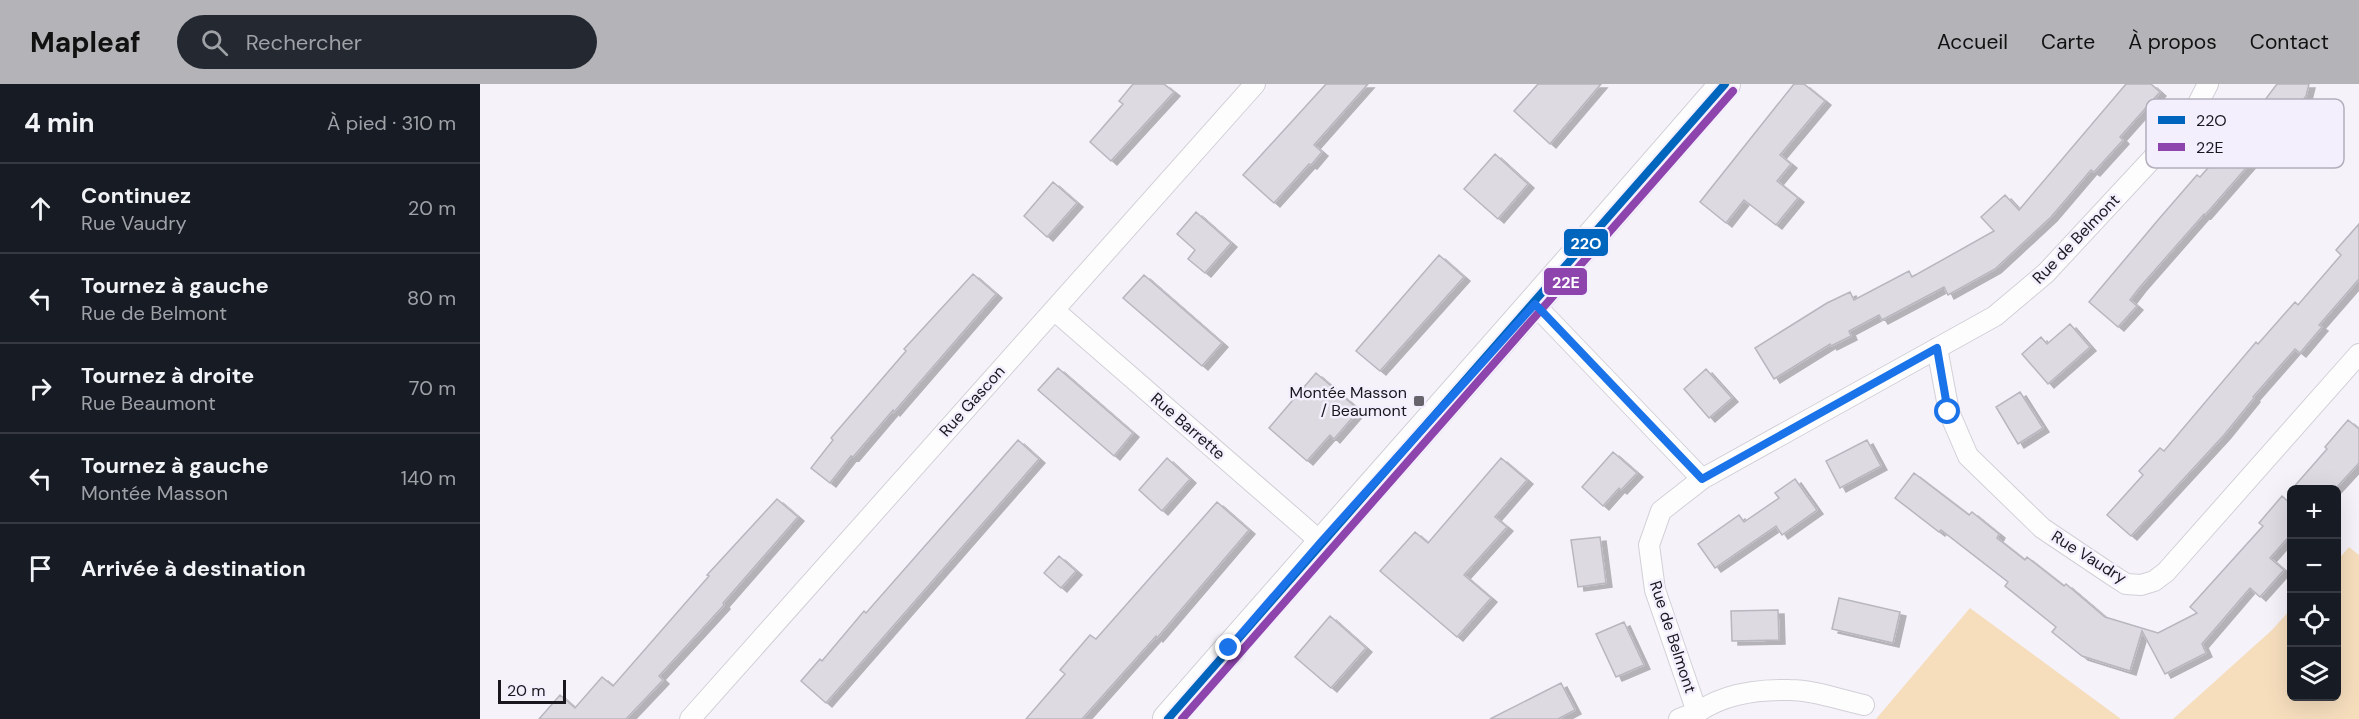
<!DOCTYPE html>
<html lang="fr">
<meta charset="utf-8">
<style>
body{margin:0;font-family:"DM Sans",sans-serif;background:#242831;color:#f1f3f6}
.controls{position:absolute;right:18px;bottom:18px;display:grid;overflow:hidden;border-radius:9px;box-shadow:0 6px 24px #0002}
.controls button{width:54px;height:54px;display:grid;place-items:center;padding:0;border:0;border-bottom:2px solid #363941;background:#171b24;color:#f1f3f6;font:30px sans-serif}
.scale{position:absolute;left:18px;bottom:15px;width:68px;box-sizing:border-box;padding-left:6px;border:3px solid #1a171f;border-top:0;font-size:16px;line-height:21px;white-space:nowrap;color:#1a171f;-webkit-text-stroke:4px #f4effd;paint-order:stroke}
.stop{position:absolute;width:18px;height:18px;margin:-14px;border:4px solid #1a73e8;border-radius:50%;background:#fff}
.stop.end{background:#1a73e8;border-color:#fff;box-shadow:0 2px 6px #0008}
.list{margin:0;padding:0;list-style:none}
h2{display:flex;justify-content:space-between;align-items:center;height:78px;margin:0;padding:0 24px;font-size:26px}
h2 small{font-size:20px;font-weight:400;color:#9ea1a6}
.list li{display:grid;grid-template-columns:39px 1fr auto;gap:18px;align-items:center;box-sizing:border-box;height:90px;padding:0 24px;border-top:2px solid #363941}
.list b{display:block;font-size:22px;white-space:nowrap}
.list p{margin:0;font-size:20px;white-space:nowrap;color:#9ea1a6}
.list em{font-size:20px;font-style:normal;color:#9ea1a6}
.icon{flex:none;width:33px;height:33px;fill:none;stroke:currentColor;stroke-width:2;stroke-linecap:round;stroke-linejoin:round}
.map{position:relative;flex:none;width:1879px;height:635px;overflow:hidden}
header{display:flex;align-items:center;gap:36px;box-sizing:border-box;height:84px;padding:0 30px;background:#b3b3b8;color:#111}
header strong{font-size:28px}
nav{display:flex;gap:33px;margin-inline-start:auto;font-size:21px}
.search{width:420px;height:54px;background:#242831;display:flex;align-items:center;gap:15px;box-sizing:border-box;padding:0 21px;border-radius:33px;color:#9ea1a6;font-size:22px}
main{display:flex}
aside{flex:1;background:#171b24}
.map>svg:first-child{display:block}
.grass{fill:#f6debd}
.building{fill:#dddae2;stroke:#b8b6be;stroke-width:1.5;filter:url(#shadow)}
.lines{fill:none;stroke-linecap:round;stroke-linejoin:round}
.minor-casing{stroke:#d2d0d7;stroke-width:22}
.primary-casing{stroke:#d2d0d7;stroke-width:32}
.minor{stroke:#fefdfe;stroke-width:20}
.primary{stroke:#fefdfe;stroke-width:30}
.bus-1-casing{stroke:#f4effd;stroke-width:12}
.bus-2-casing{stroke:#f4effd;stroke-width:12}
.bus-1{stroke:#0065bd;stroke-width:8}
.bus-2{stroke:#8e44ad;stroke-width:8}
.route{stroke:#1a73e8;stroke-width:8}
.poi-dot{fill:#67646c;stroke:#f4effd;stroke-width:2}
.labels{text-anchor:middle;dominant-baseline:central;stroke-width:5;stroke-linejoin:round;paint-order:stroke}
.street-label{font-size:16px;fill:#1a171f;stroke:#f4effd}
.poi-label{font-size:16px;fill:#1a171f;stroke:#f4effd;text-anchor:end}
.key{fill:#f4effd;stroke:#b3aeba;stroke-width:1.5}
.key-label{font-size:16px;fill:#1a171f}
.line-badge{stroke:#f4effd;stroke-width:2}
.badge-label{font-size:16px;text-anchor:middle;font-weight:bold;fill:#fff}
</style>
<header>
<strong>Mapleaf</strong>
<div class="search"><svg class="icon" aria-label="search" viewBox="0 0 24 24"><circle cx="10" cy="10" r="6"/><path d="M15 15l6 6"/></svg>Rechercher</div>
<nav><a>Accueil</a><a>Carte</a><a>À propos</a><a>Contact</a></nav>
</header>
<main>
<aside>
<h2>4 min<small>À pied · 310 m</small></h2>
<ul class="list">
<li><svg class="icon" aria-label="ahead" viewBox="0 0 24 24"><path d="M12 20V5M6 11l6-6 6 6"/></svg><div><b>Continuez</b><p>Rue Vaudry</p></div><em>20 m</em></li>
<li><svg class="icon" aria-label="left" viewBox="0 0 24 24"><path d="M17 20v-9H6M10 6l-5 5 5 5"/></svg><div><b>Tournez à gauche</b><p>Rue de Belmont</p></div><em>80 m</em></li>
<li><svg class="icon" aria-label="right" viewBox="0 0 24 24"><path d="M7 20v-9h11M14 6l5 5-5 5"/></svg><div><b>Tournez à droite</b><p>Rue Beaumont</p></div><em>70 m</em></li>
<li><svg class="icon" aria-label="left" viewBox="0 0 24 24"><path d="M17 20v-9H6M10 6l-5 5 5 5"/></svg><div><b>Tournez à gauche</b><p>Montée Masson</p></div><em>140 m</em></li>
<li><svg class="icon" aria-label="arrive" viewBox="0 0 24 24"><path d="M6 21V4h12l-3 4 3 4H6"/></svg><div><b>Arrivée à destination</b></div></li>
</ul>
</aside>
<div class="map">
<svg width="1879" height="635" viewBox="0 0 1879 635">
<defs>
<filter id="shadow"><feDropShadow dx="6" dy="4" stdDeviation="0" flood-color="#0004"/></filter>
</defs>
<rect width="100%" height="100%" fill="#f5f2fa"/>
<path class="grass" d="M1869,463L1879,471V635H1693L1792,546L1811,525L1812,612H1856L1857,477Z
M1490,524L1641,635H1396Z"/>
<path class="building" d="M653,0H684L694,8L631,77L610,58L643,20L639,17Z
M846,0H888L834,61L842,68L831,81L829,80L794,119L763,91Z
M1058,0H1121L1070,60L1034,27Z
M1314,0H1324L1345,17L1300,71L1311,80L1297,97L1318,114L1296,141L1264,116L1246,139L1220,118Z
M1646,0H1671L1680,8L1640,53L1643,56L1614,88L1611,86L1571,133L1515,185L1468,211L1464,203L1402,236L1399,231L1369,247L1371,252L1351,262L1350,260L1294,295L1275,264L1347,219L1370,208L1374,216L1429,187L1432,193L1514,147L1501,133L1525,111L1539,126Z
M1797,0H1829L1826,12L1796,53L1794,52L1725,131L1724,130L1660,203L1650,216L1657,222L1638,243L1609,218L1678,136L1717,91L1720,93L1769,37Z
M1015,70L1048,100L1018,135L984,105Z
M573,98L597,119L567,153L544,132Z
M716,128L751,159L725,189L708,175L715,166L697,150Z
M1879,140V195L1839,241L1842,243L1820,269L1815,265L1773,313L1774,314L1744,351L1651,452L1627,431L1663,391L1659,387L1680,364L1684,367L1776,258L1778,260L1815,218L1818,221L1861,171L1856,166Z
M959,171L984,193L900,287L876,267Z
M493,190L516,210L414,328L413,326L373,373L371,372L350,399L331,384L353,356L351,354L426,267L424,265Z
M664,191L742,259L722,282L643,214Z
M1590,240L1610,263L1568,300L1542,270L1561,253L1567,260Z
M578,284L653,349L634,372L558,306Z
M1226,285L1252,314L1229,334L1204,305Z
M836,289L879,326L854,355L850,351L827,377L789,344Z
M1540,308L1563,344L1538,360L1516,323Z
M1868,336L1879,345V379L1855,405H1812L1847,365L1845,363Z
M538,356L559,375L346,619L321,597L340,575L342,577L384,527L386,529Z
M1387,356L1401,382L1360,404L1346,377Z
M1133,368L1157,389L1141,406L1139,404L1123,422L1102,403Z
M687,374L710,395L682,427L659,406Z
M1021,374L1047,396L1015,433L1027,443L984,491L1011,514L977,553L900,487L935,448L948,459Z
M1434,389L1489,431L1492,428L1519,450L1517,454L1545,476L1547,473L1584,502L1586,500L1625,533L1678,549L1717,529L1710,523L1783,442L1779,439L1802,412L1812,421V449L1790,474L1804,486L1780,513L1770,504L1722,560L1726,569L1685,590L1662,547L1650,587L1602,572L1572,548L1576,543L1525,502L1528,498L1461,446L1459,448L1415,414Z
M1315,395L1337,426L1302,451L1296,442L1235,484L1218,460L1259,431L1264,438L1299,414L1295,409Z
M297,415L318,433L243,519L244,521L179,592L183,596L146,635H59L80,611L95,624L122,593L133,602L229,492L227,491Z
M737,418L769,446L677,554L676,552L602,635H546L585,590L580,586L610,551L616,555Z
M1120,453L1126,499L1098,503L1091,456Z
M579,472L596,487L581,504L564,489Z
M1359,514L1420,528L1413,559L1352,545Z
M1298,526L1299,556L1252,557L1251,527Z
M850,532L886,564L851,604L815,573Z
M1144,538L1164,581L1136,593L1116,550Z
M1081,599L1095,626L1078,635H1010Z"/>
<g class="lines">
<defs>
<path id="minor" d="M1055,221L1222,395
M574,226L841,458
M1457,264L1469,328L1488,372L1562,444L1632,491L1646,500L1661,501L1674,497L1686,488L1879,270
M210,635L775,0
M1199,635L1217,628L1175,506L1169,461L1181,427L1222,395L1515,232L1566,189L1711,33L1728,0
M1209,635C1236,611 1275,605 1310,606C1333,606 1361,616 1384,621"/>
<path id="primary" d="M688,635C873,423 1061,213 1245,0"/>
</defs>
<use href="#minor" class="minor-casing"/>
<use href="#primary" class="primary-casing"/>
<use href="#minor" class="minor"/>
<use href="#primary" class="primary"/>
<defs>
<path id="bus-1" d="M688,635L1245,0"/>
<path id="bus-2" d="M702,635L1253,7"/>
</defs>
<use href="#bus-1" class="bus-1-casing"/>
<use href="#bus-2" class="bus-2-casing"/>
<use href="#bus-1" class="bus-1"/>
<use href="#bus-2" class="bus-2"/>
</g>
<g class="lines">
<path class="route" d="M749,564L841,458L1055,220L1222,395L1457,264L1468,328"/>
</g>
<rect class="poi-dot" x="933" y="311" width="12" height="12" rx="3"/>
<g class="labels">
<g class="street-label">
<text transform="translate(1596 155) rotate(-46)">Rue de Belmont</text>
<text transform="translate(492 317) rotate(-48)">Rue Gascon</text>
<text transform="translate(708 342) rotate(41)">Rue Barrette</text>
<text transform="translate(1609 473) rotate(32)">Rue Vaudry</text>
<text transform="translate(1193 553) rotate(72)">Rue de Belmont</text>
</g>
<g class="poi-label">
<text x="927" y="308">Montée Masson<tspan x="927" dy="18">/ Beaumont</tspan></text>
</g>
</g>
<rect x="1666" y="15" width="198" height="69" rx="9" class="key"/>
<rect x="1678" y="32" width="27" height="8" fill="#0065bd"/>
<rect x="1678" y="59" width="27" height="8" fill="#8e44ad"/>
<g class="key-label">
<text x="1716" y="42">22O</text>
<text x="1716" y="69">22E</text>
</g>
<g class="line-badge">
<rect x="1083" y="144" width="46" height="29" rx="6" fill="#0065bd"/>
<rect x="1063" y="183" width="45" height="29" rx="6" fill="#8e44ad"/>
</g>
<g class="badge-label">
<text x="1106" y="165">22O</text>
<text x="1086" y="204">22E</text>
</g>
</svg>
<div class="controls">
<button>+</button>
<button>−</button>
<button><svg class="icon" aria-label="locate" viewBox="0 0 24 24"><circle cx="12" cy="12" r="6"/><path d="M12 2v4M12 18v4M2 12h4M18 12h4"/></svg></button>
<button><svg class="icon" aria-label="layers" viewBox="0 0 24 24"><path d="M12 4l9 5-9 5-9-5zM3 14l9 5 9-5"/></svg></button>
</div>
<div class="scale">20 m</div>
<div class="stop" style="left:1468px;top:328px"></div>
<div class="stop end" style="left:749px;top:564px"></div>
</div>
</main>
